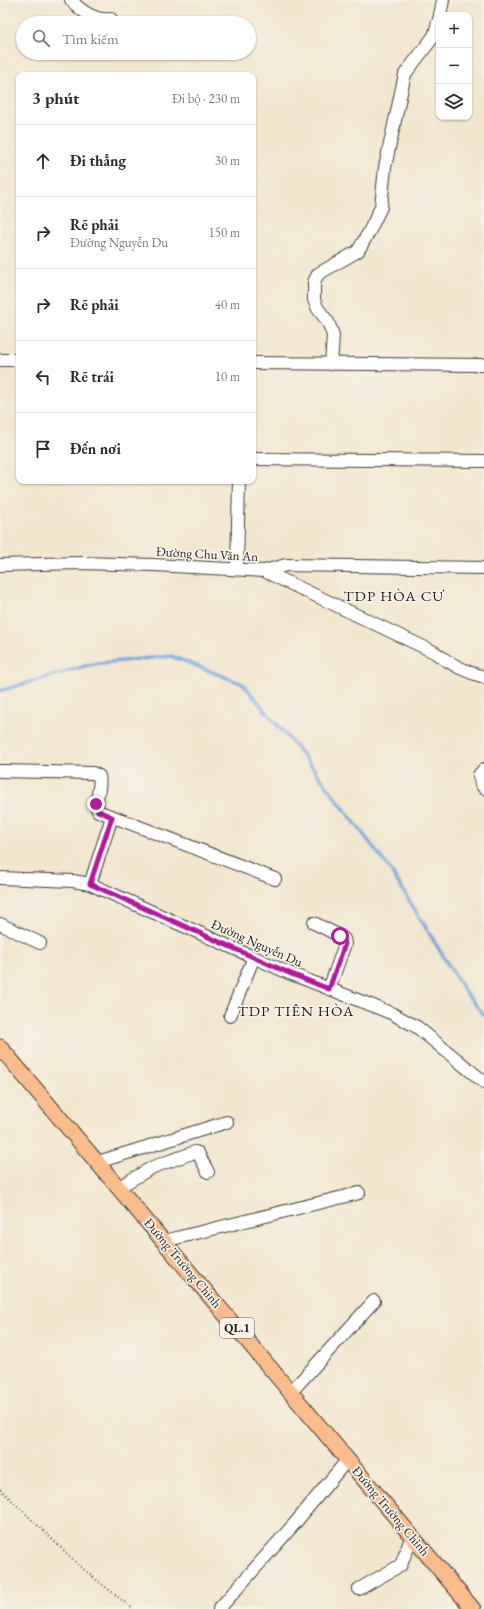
<!DOCTYPE html>
<html lang="vi">
<meta charset="utf-8">
<style>
body{margin:0;font-family:"EB Garamond",serif;background:#f7f7f7;color:#2b2b33}
.controls{position:absolute;right:12px;top:12px;display:grid;overflow:hidden;border-radius:8px;box-shadow:0 1px 3px #0004}
.controls button{width:36px;height:36px;display:grid;place-items:center;padding:0;border:0;border-bottom:1px solid #e1e1e2;background:#fff;color:#2b2b33;font:20px sans-serif}
.stop{position:absolute;width:12px;height:12px;margin:-9px;border:3px solid #b5179e;border-radius:50%;background:#fff}
.stop.end{background:#b5179e;border-color:#fff;box-shadow:0 1px 4px #0008}
.list{margin:0;padding:0;list-style:none}
h2{display:flex;justify-content:space-between;align-items:center;height:52px;margin:0;padding:0 16px;font-size:17px}
h2 small{font-size:13px;font-weight:400;color:#7c7c81}
.list li{display:grid;grid-template-columns:26px 1fr auto;gap:12px;align-items:center;box-sizing:border-box;height:72px;padding:0 16px;border-top:1px solid #e1e1e2}
.list b{display:block;font-size:15px;white-space:nowrap}
.list p{margin:0;font-size:13px;white-space:nowrap;color:#7c7c81}
.list em{font-size:13px;font-style:normal;color:#7c7c81}
.icon{flex:none;width:22px;height:22px;fill:none;stroke:currentColor;stroke-width:2;stroke-linecap:round;stroke-linejoin:round}
.map{position:relative;flex:none;width:484px;height:1609px;overflow:hidden}
.search{position:absolute;background:#fff;box-shadow:0 1px 3px #0004;left:16px;top:16px;width:240px;height:44px;display:flex;align-items:center;gap:10px;box-sizing:border-box;padding:0 14px;border-radius:22px;color:#7c7c81;font-size:15px}
.panel{position:absolute;background:#fff;box-shadow:0 1px 3px #0004;left:16px;top:72px;width:240px;height:412px;border-radius:8px}
.map>svg:first-child{display:block}
.lines{fill:none;stroke-linecap:round;stroke-linejoin:round}
.stream{stroke:#71a4dd;stroke-width:3.5}
.minor-casing{stroke:#3c3a37;stroke-width:14}
.major-casing{stroke:#3c3a37;stroke-width:17}
.path{stroke:#3c3a37;stroke-width:2;stroke-dasharray:1 3;stroke-linecap:butt}
.minor{stroke:#fff;stroke-width:12}
.major{stroke:#fabc8b;stroke-width:15}
.route{stroke:#b5179e;stroke-width:5}
.labels{text-anchor:middle;dominant-baseline:central;stroke-width:3.5;stroke-linejoin:round;paint-order:stroke}
.shield{fill:#f7f3e8;stroke:#5e5c59;stroke-width:1}
.shield-label{font-size:12px;font-weight:bold;fill:#1c1c1c}
.street-label{font-size:13px;fill:#1c1c1c;stroke:#f7f3e8}
.quarter-label{font-size:15px;letter-spacing:1px;fill:#1c1c1c;stroke:#f7f3e8}
</style>
<div class="map">
<svg width="484" height="1609" viewBox="0 0 484 1609">
<rect width="100%" height="100%" fill="#f7f3e8"/>
<filter id="ink" filterUnits="userSpaceOnUse"><feTurbulence type="fractalNoise" baseFrequency=".025" numOctaves="2"/><feDisplacementMap in="SourceGraphic" scale="8" xChannelSelector="R" yChannelSelector="G"/><feConvolveMatrix kernelMatrix="1 2 1 2 8 2 1 2 1" color-interpolation-filters="sRGB"/></filter>
<filter id="wash" filterUnits="userSpaceOnUse"><feTurbulence type="fractalNoise" baseFrequency=".012" numOctaves="4" result="noise"/><feDisplacementMap in="SourceGraphic" scale="16" xChannelSelector="R" yChannelSelector="G"/><feGaussianBlur stdDeviation="0.9" result="paint"/><feColorMatrix in="noise" values="0 0 0 0 0 0 0 0 0 0 0 0 0 0 0 0 0 1.4 0 .05"/><feComposite in="paint" operator="in"/></filter>
<g filter="url(#wash)">
<rect width="100%" height="100%" fill="#f2e6cd"/>
<g class="lines">
<path class="stream" d="M0,691L92,664L171,656L243,684L306,759L390,869L465,992L484,1015"/>
</g>
</g>
<g filter="url(#ink)">
<g class="lines">
<defs>
<path id="minor" d="M71,0C81,11 94,21 111,19
M440,15L443,0
M0,360H19
M253,363L484,365
M331,364L333,335L328,322L318,309L314,300V282L318,274L358,251L370,230L381,207L385,167L405,74L434,36L439,19
M253,459L484,461
M0,565L81,563L154,565L264,571L434,652C450,664 465,672 484,677
M237,569L239,481
M264,571L286,565L484,568
M484,769L479,775L481,784L484,788
M0,771L93,773L99,776C102,788 94,799 98,811L275,879
M0,878L73,881L90,884L289,973L391,1013L417,1027L484,1082
M90,884L112,817
M314,923L340,936L344,939L345,944L329,989
M0,924L40,943
M230,1016L254,957
M98,1162L227,1122
M119,1187L153,1167L195,1152L198,1153L208,1172
M164,1241L359,1193
M290,1393L374,1301
M359,1589L401,1565L412,1536
M219,1609L296,1522L348,1459"/>
<path id="major" d="M0,1047L473,1609"/>
</defs>
<use href="#minor" class="minor-casing"/>
<use href="#major" class="major-casing"/>
<path class="path" d="M0,1489L83,1569L133,1609"/>
<use href="#minor" class="minor"/>
<use href="#major" class="major"/>
</g>
</g>
<g class="lines" filter="url(#ink)">
<path class="route" d="M96,804L98,811L112,817L90,884L289,973L329,989L345,944L344,940L340,936"/>
</g>
<g class="labels">
<rect class="shield" x="220" y="1318" width="34" height="20" rx="3"/>
<g class="shield-label">
<text x="237" y="1328">QL.1</text>
</g>
<g class="street-label">
<text transform="translate(207 554) rotate(3)">Đường Chu Văn An</text>
<text transform="translate(257 943) rotate(24)">Đường Nguyễn Du</text>
<text transform="translate(183 1263) rotate(50)">Đường Trường Chinh</text>
<text transform="translate(391 1511) rotate(50)">Đường Trường Chinh</text>
</g>
<g class="quarter-label">
<text x="394" y="595">TDP HÒA CƯ</text>
<text x="296" y="1010">TDP TIÊN HÒA</text>
</g>
</g>
</svg>
<div class="controls">
<button>+</button>
<button>−</button>
<button><svg class="icon" aria-label="layers" viewBox="0 0 24 24"><path d="M12 4l9 5-9 5-9-5zM3 14l9 5 9-5"/></svg></button>
</div>
<div class="stop" style="left:340px;top:936px"></div>
<div class="stop end" style="left:96px;top:804px"></div>
<div class="search"><svg class="icon" aria-label="search" viewBox="0 0 24 24"><circle cx="10" cy="10" r="6"/><path d="M15 15l6 6"/></svg>Tìm kiếm</div>
<section class="panel">
<h2>3 phút<small>Đi bộ · 230 m</small></h2>
<ul class="list">
<li><svg class="icon" aria-label="ahead" viewBox="0 0 24 24"><path d="M12 20V5M6 11l6-6 6 6"/></svg><div><b>Đi thẳng</b></div><em>30 m</em></li>
<li><svg class="icon" aria-label="right" viewBox="0 0 24 24"><path d="M7 20v-9h11M14 6l5 5-5 5"/></svg><div><b>Rẽ phải</b><p>Đường Nguyễn Du</p></div><em>150 m</em></li>
<li><svg class="icon" aria-label="right" viewBox="0 0 24 24"><path d="M7 20v-9h11M14 6l5 5-5 5"/></svg><div><b>Rẽ phải</b></div><em>40 m</em></li>
<li><svg class="icon" aria-label="left" viewBox="0 0 24 24"><path d="M17 20v-9H6M10 6l-5 5 5 5"/></svg><div><b>Rẽ trái</b></div><em>10 m</em></li>
<li><svg class="icon" aria-label="arrive" viewBox="0 0 24 24"><path d="M6 21V4h12l-3 4 3 4H6"/></svg><div><b>Đến nơi</b></div></li>
</ul>
</section>
</div>
